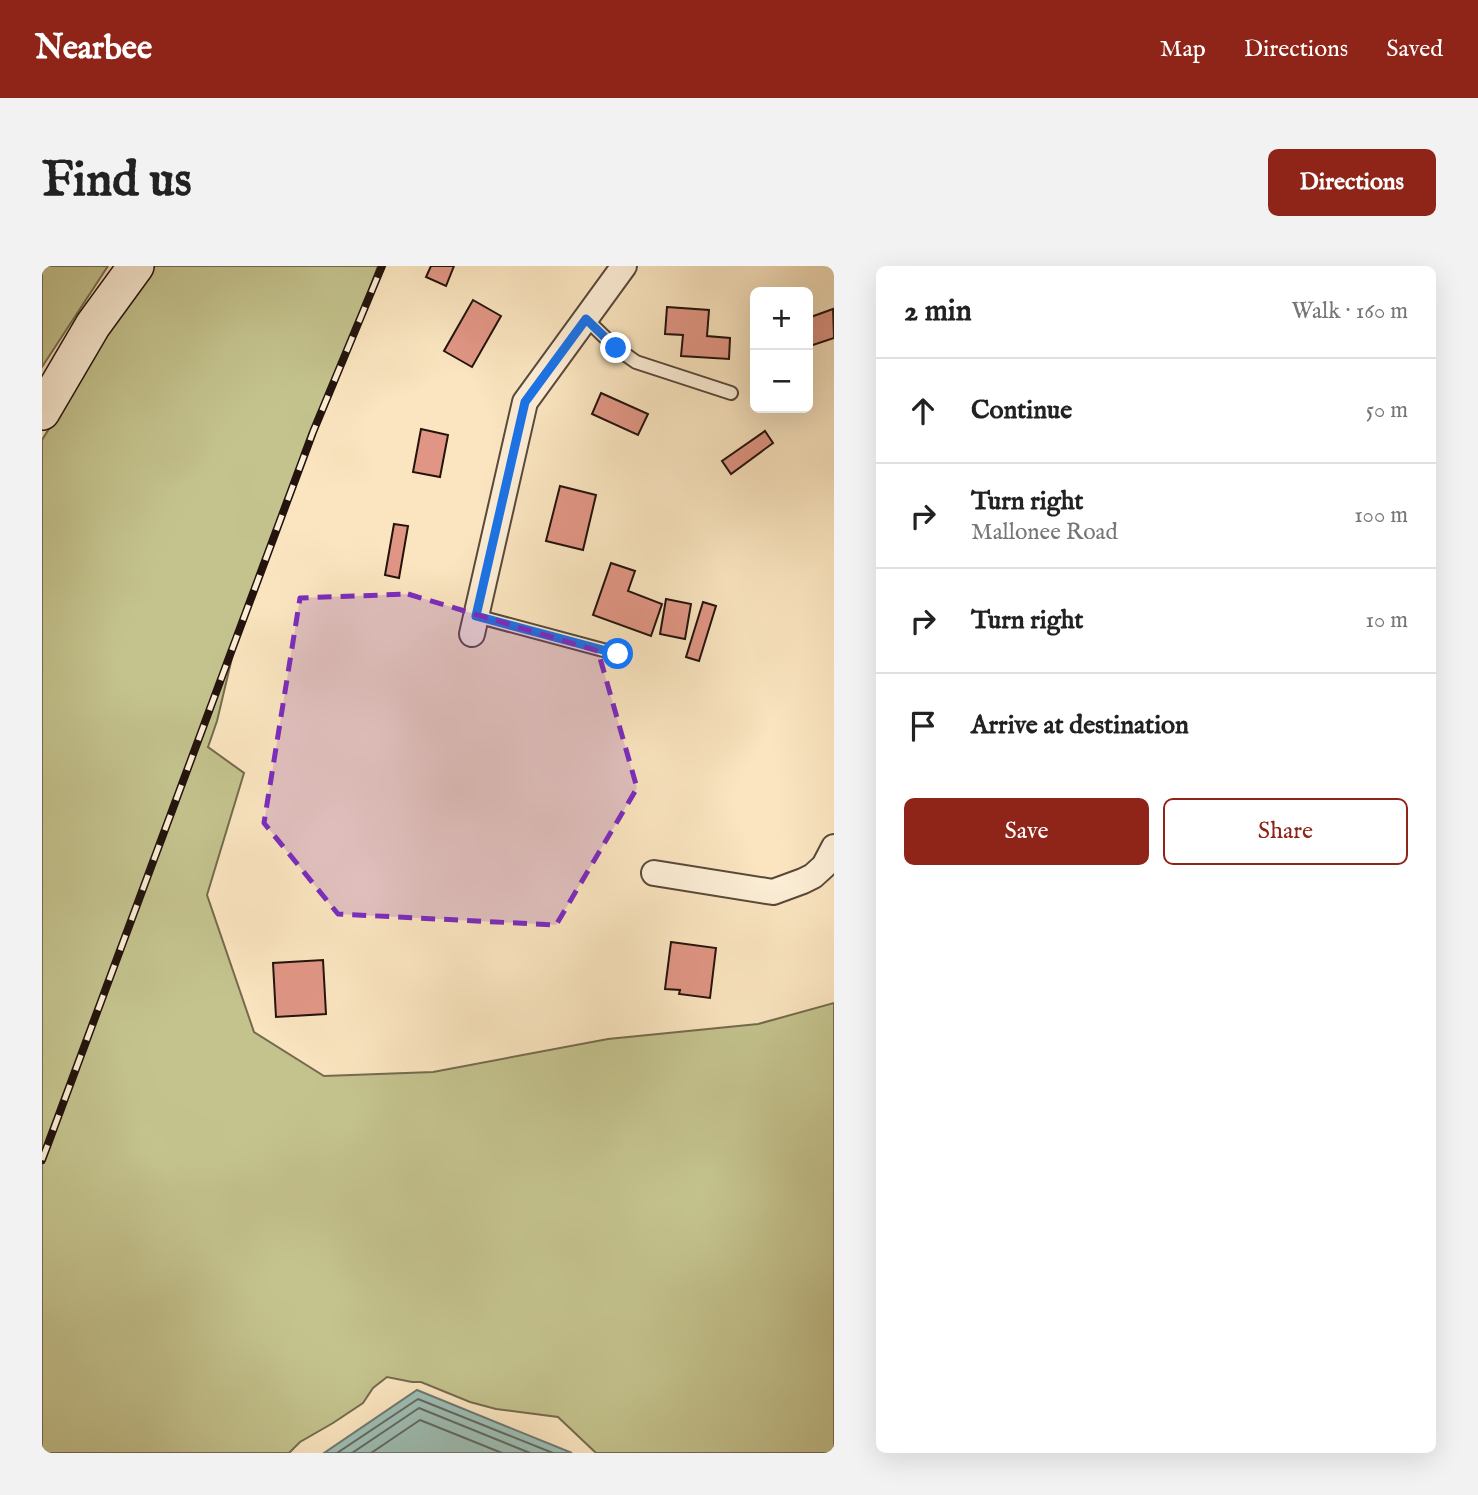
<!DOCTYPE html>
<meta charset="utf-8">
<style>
body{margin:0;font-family:"IM FELL English",serif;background:#f2f2f2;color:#222}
.controls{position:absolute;right:21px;top:21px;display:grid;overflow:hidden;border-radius:10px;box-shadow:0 7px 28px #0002}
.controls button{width:63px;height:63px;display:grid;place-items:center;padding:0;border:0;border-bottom:2px solid #e0e0e0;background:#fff;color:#222;font:35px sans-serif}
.stop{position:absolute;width:21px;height:21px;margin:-16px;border:5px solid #1a73e8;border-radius:50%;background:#fff}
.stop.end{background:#1a73e8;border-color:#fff;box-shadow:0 2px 7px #0008}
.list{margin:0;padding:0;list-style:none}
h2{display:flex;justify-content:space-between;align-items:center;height:91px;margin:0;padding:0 28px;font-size:30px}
h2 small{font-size:23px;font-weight:400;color:#767676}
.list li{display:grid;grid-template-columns:46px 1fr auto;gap:21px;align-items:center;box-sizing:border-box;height:105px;padding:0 28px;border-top:2px solid #e0e0e0}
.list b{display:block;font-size:26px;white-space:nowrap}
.list p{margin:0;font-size:23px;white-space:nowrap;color:#767676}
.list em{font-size:23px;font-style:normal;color:#767676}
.actions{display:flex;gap:14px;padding:21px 28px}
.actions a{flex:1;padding:16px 0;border:2px solid #8f2418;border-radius:10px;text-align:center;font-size:24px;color:#8f2418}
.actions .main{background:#8f2418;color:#fff}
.icon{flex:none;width:38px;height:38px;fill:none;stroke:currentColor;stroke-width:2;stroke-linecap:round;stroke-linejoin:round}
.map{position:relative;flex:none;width:792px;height:1187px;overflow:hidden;border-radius:10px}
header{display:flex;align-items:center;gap:42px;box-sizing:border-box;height:98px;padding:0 35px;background:#8f2418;color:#fff}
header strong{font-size:33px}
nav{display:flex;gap:38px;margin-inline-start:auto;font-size:24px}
.intro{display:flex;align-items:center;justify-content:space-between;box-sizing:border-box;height:168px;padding:0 42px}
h1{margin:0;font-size:49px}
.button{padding:18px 32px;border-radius:10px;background:#8f2418;color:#fff;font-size:24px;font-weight:700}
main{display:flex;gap:42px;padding:0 42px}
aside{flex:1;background:#fff;border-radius:10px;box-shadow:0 7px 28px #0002}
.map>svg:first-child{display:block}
.green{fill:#c4c38e;stroke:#746b4e;stroke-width:2}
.water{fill:#9ebfb6;stroke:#6d7a72;stroke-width:2}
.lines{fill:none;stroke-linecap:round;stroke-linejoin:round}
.shore{stroke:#606962;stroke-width:2}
.building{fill:#e19685;stroke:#23130d;stroke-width:2}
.lane-casing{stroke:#59483a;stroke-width:16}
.street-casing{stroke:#59483a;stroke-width:28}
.secondary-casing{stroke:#23130d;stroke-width:38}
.lane{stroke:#fceed6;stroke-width:12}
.street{stroke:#fceed6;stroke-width:24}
.secondary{stroke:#fceed6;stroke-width:35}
.rail-casing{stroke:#23130d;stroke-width:8}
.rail{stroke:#fceed6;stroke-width:5;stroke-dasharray:16;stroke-linecap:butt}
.route{stroke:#1a73e8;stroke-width:9}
.marked{fill:#7b2cbf;fill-opacity:0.2;stroke:#7b2cbf;stroke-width:5;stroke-dasharray:14 9;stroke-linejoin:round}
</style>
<header>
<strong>Nearbee</strong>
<nav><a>Map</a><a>Directions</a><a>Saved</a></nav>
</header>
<div class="intro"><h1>Find us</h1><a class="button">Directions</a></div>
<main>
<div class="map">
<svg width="792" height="1187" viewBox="0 0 792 1187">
<rect width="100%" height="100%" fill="#fae5c0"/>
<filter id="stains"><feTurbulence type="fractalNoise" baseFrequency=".00286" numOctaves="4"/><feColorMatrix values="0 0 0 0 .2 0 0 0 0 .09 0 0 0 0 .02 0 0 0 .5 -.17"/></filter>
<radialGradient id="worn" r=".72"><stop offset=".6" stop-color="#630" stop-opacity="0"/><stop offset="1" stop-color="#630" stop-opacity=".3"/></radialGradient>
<path class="green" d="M0,0H66L0,101Z
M108,0H336L194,375L175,455L166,481L202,507L165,629L212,766L282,810L391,806L566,773L716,758L792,737V1187H554L516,1151L454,1143L428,1136L379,1116H370L345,1111L331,1122L321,1137L291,1157L258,1176L247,1187H0V174Z"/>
<path class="water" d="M375,1124L530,1187H282Z"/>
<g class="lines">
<path class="shore" d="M295,1187L376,1133L511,1187
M310,1187L377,1142L488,1187
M329,1187L378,1154L460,1187"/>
</g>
<path class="building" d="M389,0H412L404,20L384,11Z
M431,34L459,50L430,101L402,85Z
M625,41L667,44L665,70L688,72L687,93L639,90L641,69L623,68Z
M791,43L792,72L768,80L766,74V52Z
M559,127L606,148L596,169L550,148Z
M379,163L406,169L398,211L371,206Z
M723,165L731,177L689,208L680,195Z
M518,220L554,229L541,284L504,275Z
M352,258L366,260L357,312L343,309Z
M569,297L593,305L586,325L620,338L609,370L551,349Z
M624,333L649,338L643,373L618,368Z
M661,336L674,340L657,395L644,391Z
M629,676L674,682L668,732L637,728L638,724L623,723Z
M281,694L284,748L234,751L231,697Z"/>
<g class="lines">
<defs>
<path id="lane" d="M544,53L574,82L594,96L689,127
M434,350L576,388"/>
<path id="street" d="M430,368L483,136L582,0
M612,607L731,626L761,615L771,610L782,600L792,581"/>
<path id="secondary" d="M0,146L51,59L94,0"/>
</defs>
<use href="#lane" class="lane-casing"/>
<use href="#street" class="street-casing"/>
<use href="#secondary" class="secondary-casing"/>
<use href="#lane" class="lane"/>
<use href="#street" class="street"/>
<use href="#secondary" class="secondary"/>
<defs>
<path id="rail" d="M0,894L271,166L340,0"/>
</defs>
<use href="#rail" class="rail-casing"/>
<use href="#rail" class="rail"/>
</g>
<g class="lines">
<path class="route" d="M574,82L544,53L483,136L434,350L576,388"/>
</g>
<path class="marked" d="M366,328L556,385L595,522L514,659L296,648L222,557L258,332Z"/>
<rect width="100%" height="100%" filter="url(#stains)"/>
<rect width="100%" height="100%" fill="url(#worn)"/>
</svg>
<div class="controls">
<button>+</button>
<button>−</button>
</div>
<div class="stop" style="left:576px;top:388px"></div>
<div class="stop end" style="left:574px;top:82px"></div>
</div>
<aside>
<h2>2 min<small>Walk · 160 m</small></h2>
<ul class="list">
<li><svg class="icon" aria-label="ahead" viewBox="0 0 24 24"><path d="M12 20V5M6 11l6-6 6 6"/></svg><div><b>Continue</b></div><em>50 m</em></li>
<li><svg class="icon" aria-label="right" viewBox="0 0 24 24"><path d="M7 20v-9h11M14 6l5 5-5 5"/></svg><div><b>Turn right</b><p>Mallonee Road</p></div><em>100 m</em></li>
<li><svg class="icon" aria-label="right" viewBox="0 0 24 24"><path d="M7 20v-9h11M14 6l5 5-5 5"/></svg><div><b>Turn right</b></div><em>10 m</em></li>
<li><svg class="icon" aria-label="arrive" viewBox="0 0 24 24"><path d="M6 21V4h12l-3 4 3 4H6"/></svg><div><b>Arrive at destination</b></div></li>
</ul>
<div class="actions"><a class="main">Save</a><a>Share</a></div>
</aside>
</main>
